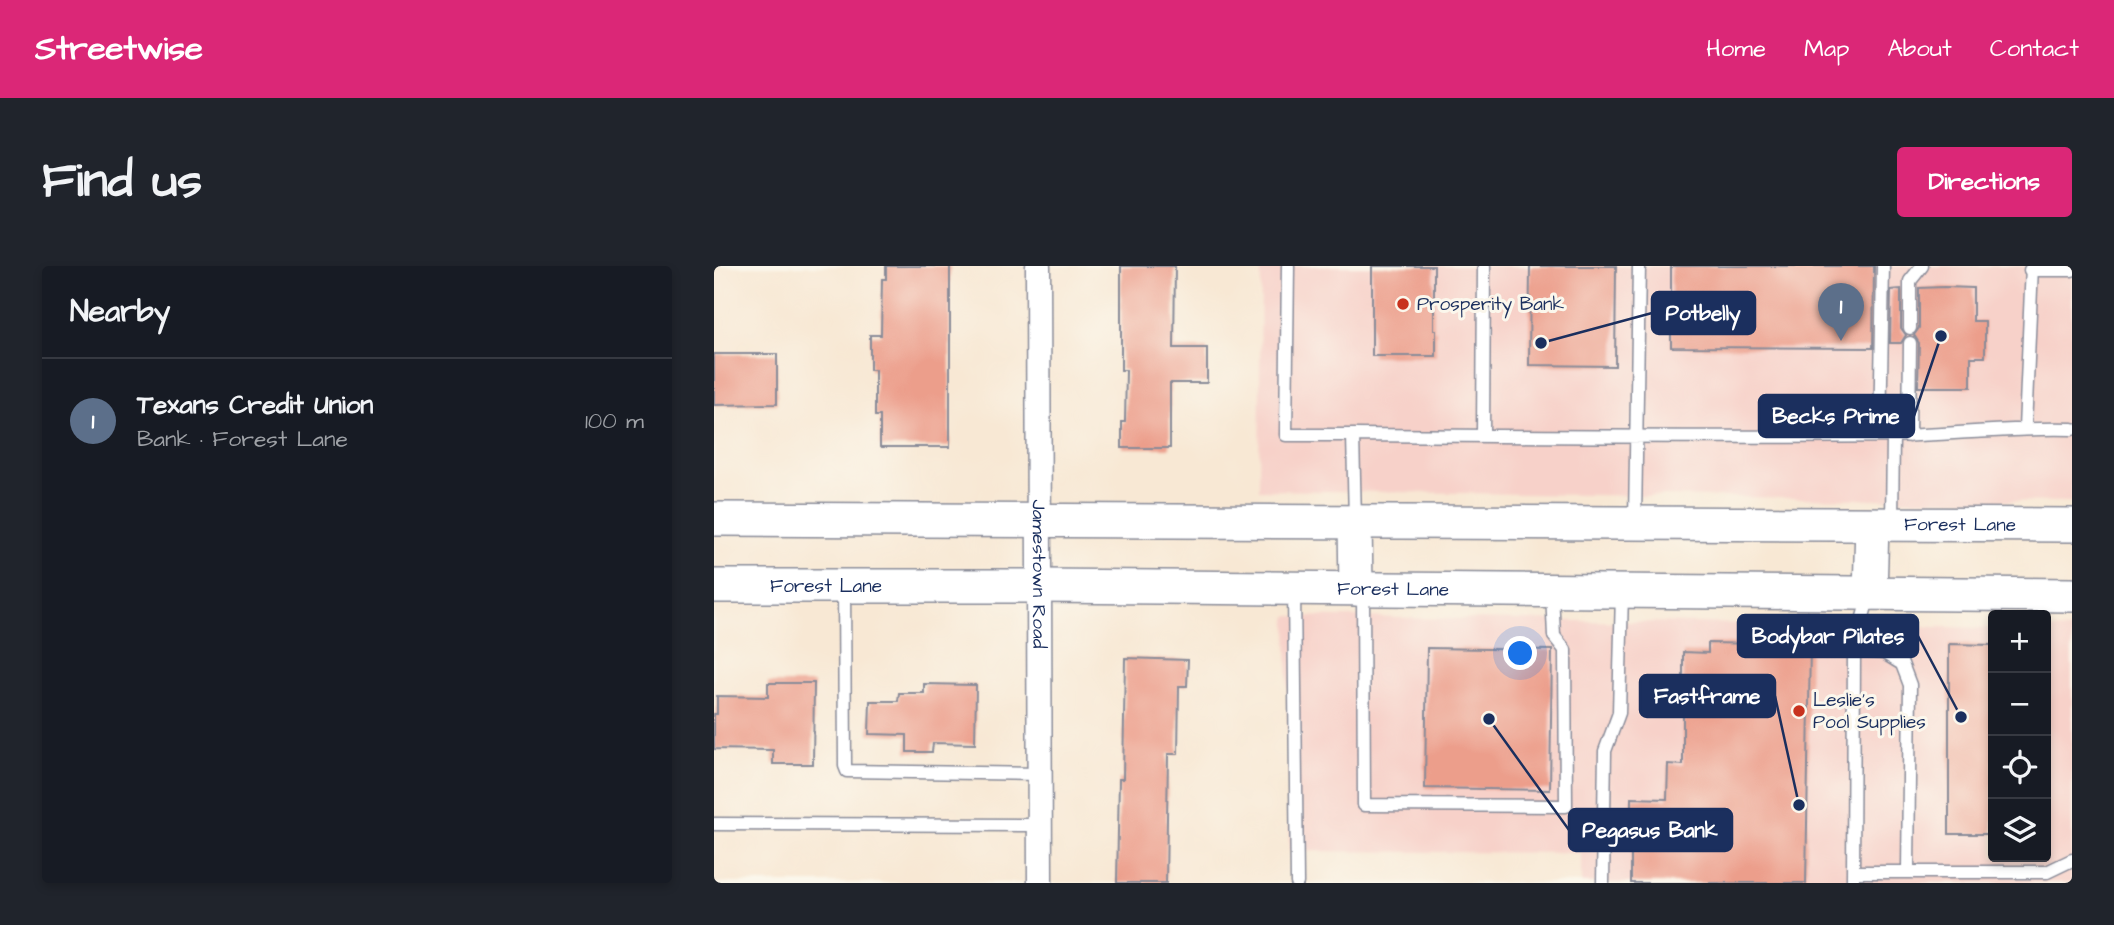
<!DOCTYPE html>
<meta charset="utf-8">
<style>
body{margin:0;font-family:"Architects Daughter",sans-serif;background:#20242c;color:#f1f3f6}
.controls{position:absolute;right:21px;bottom:21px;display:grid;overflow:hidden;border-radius:7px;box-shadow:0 4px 10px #0003}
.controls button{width:63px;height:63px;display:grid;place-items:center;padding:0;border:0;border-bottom:2px solid #363941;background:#171b24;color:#f1f3f6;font:35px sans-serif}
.you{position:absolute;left:807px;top:388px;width:24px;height:24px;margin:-18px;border:5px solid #fff;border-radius:50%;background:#1a73e8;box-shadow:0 0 0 10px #1a73e833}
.badge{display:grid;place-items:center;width:46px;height:46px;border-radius:50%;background:#db2777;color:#fff;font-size:23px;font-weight:700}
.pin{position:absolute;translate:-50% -58px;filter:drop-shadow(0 2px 4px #0008)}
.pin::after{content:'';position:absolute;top:37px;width:24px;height:21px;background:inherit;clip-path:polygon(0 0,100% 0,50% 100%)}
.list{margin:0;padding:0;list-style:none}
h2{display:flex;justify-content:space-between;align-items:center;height:91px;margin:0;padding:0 28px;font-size:30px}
h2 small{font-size:23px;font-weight:400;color:#9ea1a6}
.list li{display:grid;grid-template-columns:46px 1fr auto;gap:21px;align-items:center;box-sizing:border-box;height:126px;padding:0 28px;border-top:2px solid #363941}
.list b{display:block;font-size:26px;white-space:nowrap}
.list p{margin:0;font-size:23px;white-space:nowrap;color:#9ea1a6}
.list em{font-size:23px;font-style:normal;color:#9ea1a6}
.icon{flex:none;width:38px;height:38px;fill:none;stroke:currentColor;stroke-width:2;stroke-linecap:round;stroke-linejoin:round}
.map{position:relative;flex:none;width:1358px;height:617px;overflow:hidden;border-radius:7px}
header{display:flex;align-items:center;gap:42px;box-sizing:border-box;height:98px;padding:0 35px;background:#db2777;color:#fff}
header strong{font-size:33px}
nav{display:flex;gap:38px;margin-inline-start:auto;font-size:24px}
.intro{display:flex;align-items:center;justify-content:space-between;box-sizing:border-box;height:168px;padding:0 42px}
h1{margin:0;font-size:49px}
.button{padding:18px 32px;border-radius:7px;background:#db2777;color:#fff;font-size:24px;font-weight:700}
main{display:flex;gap:42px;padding:0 42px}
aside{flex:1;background:#171b24;border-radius:7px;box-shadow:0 4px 10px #0003}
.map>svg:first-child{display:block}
.built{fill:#f7d1c9}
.building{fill:#ec9e8b}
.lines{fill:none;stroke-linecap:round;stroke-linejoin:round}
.service-casing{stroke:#8a8c99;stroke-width:15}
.minor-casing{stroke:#8a8c99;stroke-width:27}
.secondary-casing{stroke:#8a8c99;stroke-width:36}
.service{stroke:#fff;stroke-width:12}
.minor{stroke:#fff;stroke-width:24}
.secondary{stroke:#fff;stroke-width:33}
.poi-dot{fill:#c8321e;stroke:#fbf7ec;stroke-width:2.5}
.labels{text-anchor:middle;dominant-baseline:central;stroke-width:6;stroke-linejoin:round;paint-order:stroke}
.poi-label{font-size:19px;fill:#1b2f5e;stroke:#fbf7ec;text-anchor:start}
.street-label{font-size:19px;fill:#1b2f5e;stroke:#fbf7ec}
.leader{fill:none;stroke:#1b2f5e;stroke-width:2.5}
.callout-dot{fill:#1b2f5e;stroke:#fbf7ec;stroke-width:2.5}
.callout{fill:#1b2f5e;stroke:#1b2f5e;stroke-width:2.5}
.callout-label{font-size:21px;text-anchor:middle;font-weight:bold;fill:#fff}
</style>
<header>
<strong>Streetwise</strong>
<nav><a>Home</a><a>Map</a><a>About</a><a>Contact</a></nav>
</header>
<div class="intro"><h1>Find us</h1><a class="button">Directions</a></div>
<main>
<aside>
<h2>Nearby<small></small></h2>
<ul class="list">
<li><span class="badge" style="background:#5c6f8a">1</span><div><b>Texans Credit Union</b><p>Bank · Forest Lane</p></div><em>100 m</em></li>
</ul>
</aside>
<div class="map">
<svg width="1358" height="617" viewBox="0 0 1358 617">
<rect width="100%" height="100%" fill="#fbf7ec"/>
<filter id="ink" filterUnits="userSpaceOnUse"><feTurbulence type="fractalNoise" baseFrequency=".0143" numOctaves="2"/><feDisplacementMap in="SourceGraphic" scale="14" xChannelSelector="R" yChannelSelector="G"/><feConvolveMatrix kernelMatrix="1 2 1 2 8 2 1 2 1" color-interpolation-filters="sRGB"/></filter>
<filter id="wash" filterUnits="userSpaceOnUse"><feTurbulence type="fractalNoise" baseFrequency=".00686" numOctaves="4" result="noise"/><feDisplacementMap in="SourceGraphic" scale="28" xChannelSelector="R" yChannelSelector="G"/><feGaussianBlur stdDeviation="1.57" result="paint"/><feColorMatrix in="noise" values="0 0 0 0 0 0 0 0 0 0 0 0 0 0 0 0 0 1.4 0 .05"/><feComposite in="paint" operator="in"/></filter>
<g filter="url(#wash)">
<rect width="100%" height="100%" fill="#f8e8d4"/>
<path class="built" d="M547,0H1358V236L545,224Z
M573,350L1279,362V591H1332V363L1358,364V617H867V587L575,585Z"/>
<g id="blocks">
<path class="building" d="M172,0H236V181H166V150H161V104H156V69H167L168,13H172Z
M407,0H461L460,82H493V117H456V182H408V156H411L412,104H407Z
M658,0H720V64H722V90H658Z
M816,0H902L901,100L815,99Z
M957,0H1160L1159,82L957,81Z
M1230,21L1259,22V55H1271V91H1257V121H1204L1205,77L1200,69L1205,62V22Z
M1187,23V62L1192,69L1187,77H1176L1177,24Z
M0,88H63V138L0,139Z
M994,377L1096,379L1092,617H917V532L953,533L954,498L969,499V386L994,387Z
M1235,378L1279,379V568H1235Z
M713,382L838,384L836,524L711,522Z
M411,392L474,394L473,420H465L464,488H454L452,617H403L405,513H409Z
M54,417H100L99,498H59V484L0,483V448H3V430L54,431Z
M210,418L262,419L261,478L219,477L218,486H193V469L155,468L156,435H184L185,427H210Z"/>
</g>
</g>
<g filter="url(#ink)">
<use href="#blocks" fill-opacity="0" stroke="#8a8c99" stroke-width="2"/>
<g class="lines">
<defs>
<path id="service" d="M574,0L572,169H639L641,255
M1316,4H1358
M1196,62V15L1208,0
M1311,162L1318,0
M639,169C818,170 998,172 1177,170C1238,169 1297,161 1358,163
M769,170L770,0
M1166,170L1169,0
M1195,170L1196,77
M921,255L925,0
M1178,257L1179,170
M130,320L131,500L133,505L326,508
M580,323L583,617
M649,323L650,539L852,540L851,384L840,370L838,326
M1140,384L1170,387L1188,398L1196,419L1194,604
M0,558L326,559
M1139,606H1333L1358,594
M889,617L891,485L905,447L908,326
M1139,617L1140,384L1155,329"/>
<g id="minor">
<path id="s1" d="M324,0L326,617"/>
</g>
<g id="secondary">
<path id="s2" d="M0,253L1358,259"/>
<path d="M641,256L642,323"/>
<path id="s3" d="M0,320H325L1358,329"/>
<path d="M1156,327L1158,259"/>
</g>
</defs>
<use href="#service" class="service-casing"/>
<use href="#minor" class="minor-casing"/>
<use href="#secondary" class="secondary-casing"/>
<use href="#service" class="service"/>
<use href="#minor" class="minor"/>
<use href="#secondary" class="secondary"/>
</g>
</g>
<g class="poi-dot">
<circle cx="689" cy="38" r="7"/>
<circle cx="1085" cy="445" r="7"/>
</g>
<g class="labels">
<g class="poi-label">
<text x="703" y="38">Prosperity Bank</text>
<text x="1099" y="434">Leslie's<tspan x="1099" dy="22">Pool Supplies</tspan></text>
</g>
<g class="street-label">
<text stroke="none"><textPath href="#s2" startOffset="1246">Forest Lane</textPath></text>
<text stroke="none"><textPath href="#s1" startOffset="308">Jamestown Road</textPath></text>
<text stroke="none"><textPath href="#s3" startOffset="112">Forest Lane</textPath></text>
<text stroke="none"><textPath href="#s3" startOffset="679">Forest Lane</textPath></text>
</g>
</g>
<path class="leader" d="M827 77L938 47M1227 70L1200 150M1247 451L1204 370M1085 539L1061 430M775 453L855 564"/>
<g class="callout-dot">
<circle cx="827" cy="77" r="7"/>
<circle cx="1227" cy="70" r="7"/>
<circle cx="1247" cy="451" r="7"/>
<circle cx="1085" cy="539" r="7"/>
<circle cx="775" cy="453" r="7"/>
</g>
<g class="callout">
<rect x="938" y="26" width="103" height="42" rx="7"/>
<rect x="1045" y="129" width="155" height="42" rx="7"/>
<rect x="1024" y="349" width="180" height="42" rx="7"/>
<rect x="926" y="409" width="135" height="42" rx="7"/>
<rect x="855" y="543" width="163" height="42" rx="7"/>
</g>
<g class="callout-label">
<text x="989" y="54">Potbelly</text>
<text x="1122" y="157">Becks Prime</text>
<text x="1114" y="377">Bodybar Pilates</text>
<text x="993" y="437">Fastframe</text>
<text x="936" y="571">Pegasus Bank</text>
</g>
</svg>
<div class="controls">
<button>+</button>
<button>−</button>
<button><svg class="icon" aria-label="locate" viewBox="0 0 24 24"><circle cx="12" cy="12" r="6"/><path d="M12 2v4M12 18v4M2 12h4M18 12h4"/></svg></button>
<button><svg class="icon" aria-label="layers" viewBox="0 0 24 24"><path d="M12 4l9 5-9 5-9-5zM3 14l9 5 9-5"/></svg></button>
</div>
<div class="you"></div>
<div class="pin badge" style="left:1127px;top:75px;background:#5c6f8a">1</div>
</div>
</main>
